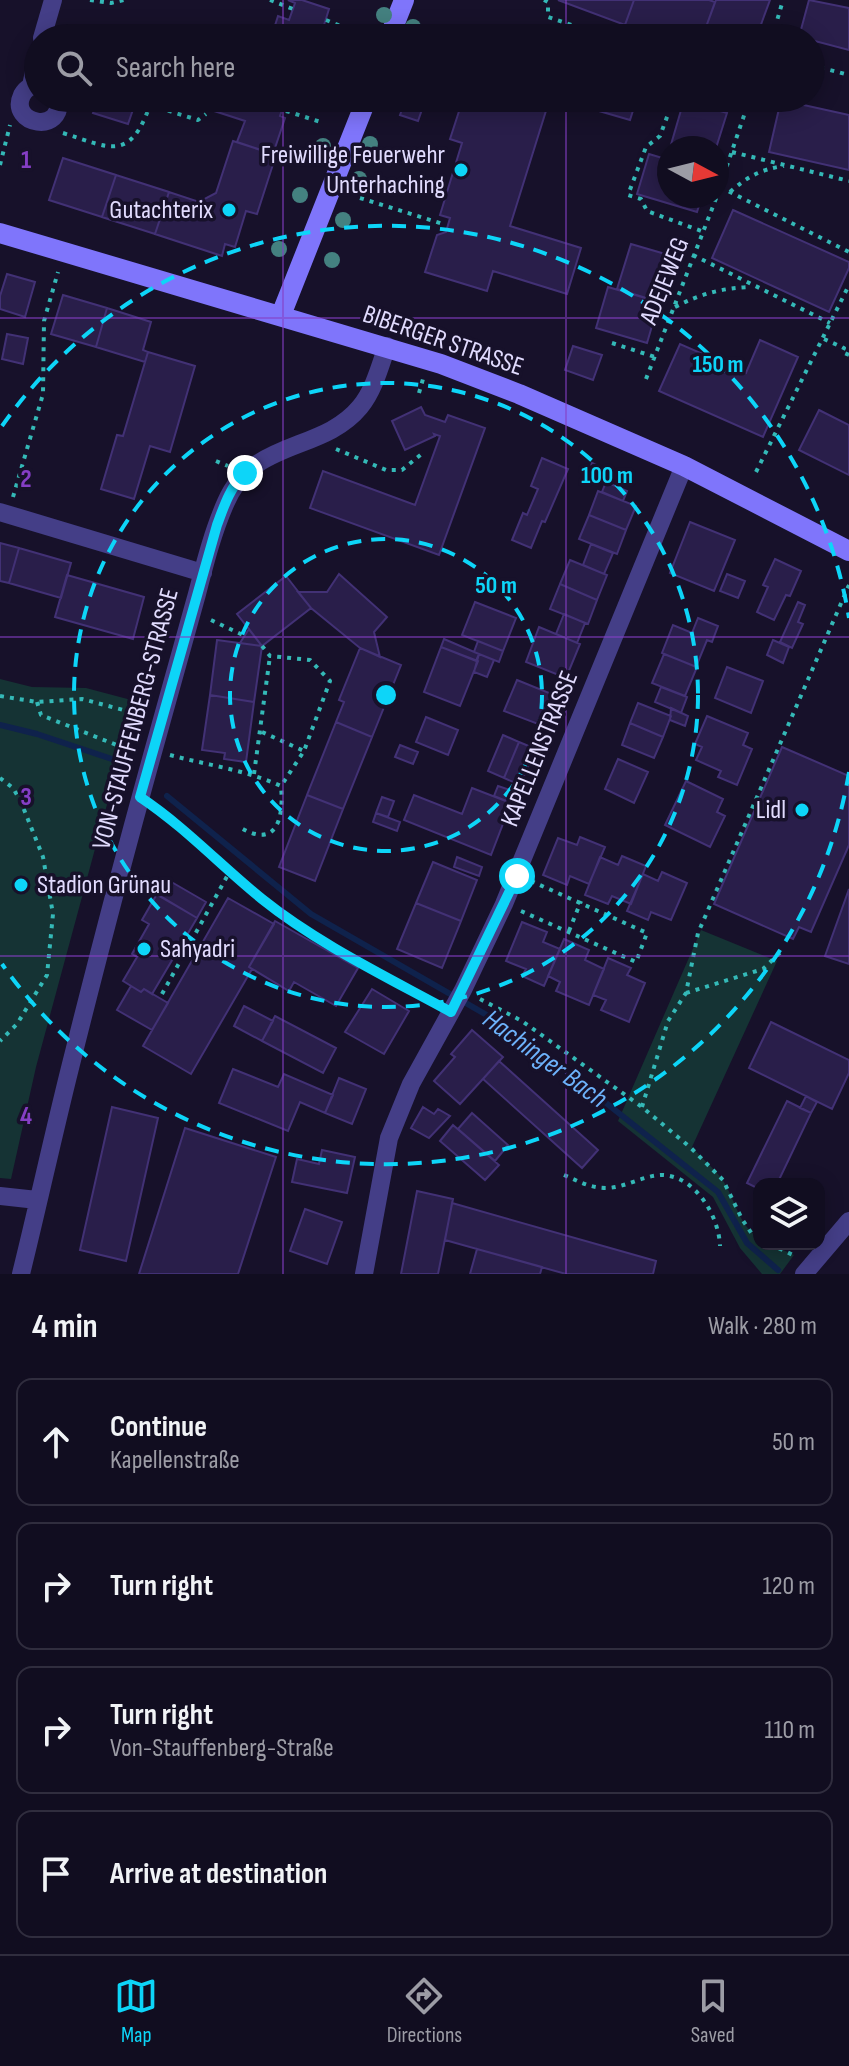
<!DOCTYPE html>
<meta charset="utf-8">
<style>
body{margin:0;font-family:"Sofia Sans Condensed",sans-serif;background:#1e1b2d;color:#f1f3f6}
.controls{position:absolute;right:24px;bottom:24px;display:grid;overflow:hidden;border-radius:16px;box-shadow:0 4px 20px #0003}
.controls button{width:72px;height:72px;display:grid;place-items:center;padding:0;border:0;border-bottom:2px solid #302d3e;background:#110d20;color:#f1f3f6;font:40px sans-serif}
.compass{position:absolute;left:657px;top:136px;width:72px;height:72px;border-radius:50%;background:#110d20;box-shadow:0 4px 20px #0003;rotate:97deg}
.stop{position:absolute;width:24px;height:24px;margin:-18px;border:6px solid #0dd5f8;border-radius:50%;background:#fff}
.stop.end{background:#0dd5f8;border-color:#fff;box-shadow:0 2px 8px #0008}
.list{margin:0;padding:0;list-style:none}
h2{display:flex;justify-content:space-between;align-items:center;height:104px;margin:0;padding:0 32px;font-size:34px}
h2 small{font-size:26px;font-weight:400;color:#9c9ca5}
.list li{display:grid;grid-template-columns:52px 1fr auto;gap:24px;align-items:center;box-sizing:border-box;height:128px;margin:0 16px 16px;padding:0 16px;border:2px solid #302d3e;border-radius:16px}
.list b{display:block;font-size:30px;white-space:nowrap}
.list p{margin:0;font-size:26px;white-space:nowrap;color:#9c9ca5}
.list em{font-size:26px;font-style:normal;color:#9c9ca5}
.icon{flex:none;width:44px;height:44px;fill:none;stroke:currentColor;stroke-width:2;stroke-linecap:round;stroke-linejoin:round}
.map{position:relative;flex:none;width:849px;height:1274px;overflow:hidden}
.search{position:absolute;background:#110d20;box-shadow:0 4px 20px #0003;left:24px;right:24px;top:24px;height:88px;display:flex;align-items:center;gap:20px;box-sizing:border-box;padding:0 28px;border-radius:44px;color:#9c9ca5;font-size:30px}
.sheet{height:680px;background:#110d20}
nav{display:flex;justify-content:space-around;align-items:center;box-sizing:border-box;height:112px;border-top:2px solid #302d3e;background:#110d20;font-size:22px;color:#9c9ca5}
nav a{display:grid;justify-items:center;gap:4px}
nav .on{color:#0dd5f8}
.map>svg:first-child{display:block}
.green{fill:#153334}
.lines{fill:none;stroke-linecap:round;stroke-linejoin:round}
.stream{stroke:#0f224c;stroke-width:6}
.building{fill:#291e4a;stroke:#423175;stroke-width:2}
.path{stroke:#34b9b7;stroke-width:4;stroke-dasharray:4 6;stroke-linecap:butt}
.minor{stroke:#443e87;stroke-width:18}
.secondary{stroke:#7f75fb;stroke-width:20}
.tree{fill:#448180}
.route{stroke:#0dd5f8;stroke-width:10}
.grid{fill:none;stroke:#853ec5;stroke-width:2;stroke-opacity:0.55}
.ring{fill:none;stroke:#0dd5f8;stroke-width:4;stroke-dasharray:14 10}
.poi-dot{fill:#0dd5f8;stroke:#17112a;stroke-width:3}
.labels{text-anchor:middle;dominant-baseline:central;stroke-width:7;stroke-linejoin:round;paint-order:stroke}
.poi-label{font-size:26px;fill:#e1dbfe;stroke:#17112a;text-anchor:end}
.street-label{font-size:26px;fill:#e1dbfe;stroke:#17112a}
.water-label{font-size:28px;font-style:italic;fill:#6db2fb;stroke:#17112a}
.grid-label{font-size:26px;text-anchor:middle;font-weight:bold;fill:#853ec5;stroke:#17112a;stroke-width:7;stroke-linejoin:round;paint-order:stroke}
.centre{fill:#0dd5f8;stroke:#17112a;stroke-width:4}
.ring-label{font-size:24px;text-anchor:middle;font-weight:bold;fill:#0dd5f8;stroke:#17112a;stroke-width:7;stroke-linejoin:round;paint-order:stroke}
</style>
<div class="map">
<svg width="849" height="1274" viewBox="0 0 849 1274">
<rect width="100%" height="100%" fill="#17112a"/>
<path class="green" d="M0,679L32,687L86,688L135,701L36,1067L11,1179L0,1178Z
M701,930L777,961L692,1147C701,1158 714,1168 722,1179C735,1198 738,1225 759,1238V1244H770L794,1255L780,1274H762L740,1248L713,1197L618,1121Z"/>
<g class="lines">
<path class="stream" d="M0,725L37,734L121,762
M167,796L311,914L518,1033L718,1192L747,1243L778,1270"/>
</g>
<path class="building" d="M288,0H302L329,9L320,38H271L278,16L289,20L295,3Z
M558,0H634L625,25Z
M634,0H709L715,2L702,38H661L625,25Z
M716,0H770L756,38H702Z
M809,0L849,8V50L811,40V38L799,37Z
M98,98H137L128,124L93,113Z
M174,98H290L282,110L280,116L285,118L273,154L237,142L245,121Z
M406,98H426L418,121L400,115Z
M493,98H550L510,226L581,248L567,294L493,271L487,291L425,272L437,235L446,232L450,218L440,215L462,143L450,139L463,99L490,108Z
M603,98H637L630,120L599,111Z
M684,100L727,113L716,148H670Z
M781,100L849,115V170L769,152Z
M233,141L276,155L257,214L246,211L235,247L225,244L222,256L155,234L169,192L199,202L216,193Z
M649,154L669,160V196H702L697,212L637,194Z
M63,158L116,175L102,217L49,200Z
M116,175L169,192L155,234L102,217Z
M733,210L849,262V268L829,312L712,258Z
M631,244L672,256L659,302L617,289Z
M7,274L35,282L25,317L0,309V296Z
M608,287L659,302L647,343L596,328Z
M63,295L107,308L96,347L51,334Z
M107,308L151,322L143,350L148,352L145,362L96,347Z
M7,334L28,338L23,364L2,359Z
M760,340L798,357L763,437L659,391L680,344L746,373Z
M573,346L602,355L593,380L565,370Z
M148,352L195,366L170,452L150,446L134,499L101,489L117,435L123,436Z
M421,407L425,415L445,422L448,415L485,428L439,555L310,508L323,471L415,505L440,436L434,434L435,436L405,450L392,421Z
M819,410L849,425V475L799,450Z
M542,458L568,469L545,522L542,521L531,548L512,540L523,513L527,515L538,489L531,486Z
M592,463L603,468L597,481L587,476Z
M606,482L627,491L623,501L602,492Z
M598,491L636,506L626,530L589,515Z
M589,515L626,530L617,554L579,539Z
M690,522L735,540L714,591L670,573Z
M0,543L19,548L9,583L0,581Z
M591,544L613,553L604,574L583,565Z
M19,548L71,563L61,598L9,583Z
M775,559L801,571L790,596L786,595L774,620L757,612L768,587L763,585Z
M570,560L607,575L597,600L560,584Z
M339,574L387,617L374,632L380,657L360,648L311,608L298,592H327Z
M727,574L745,581L738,598L720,591Z
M67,575L144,597L133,639L55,617Z
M286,576L311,608L262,646L237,614Z
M560,584L597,600L588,624L550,609Z
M475,602L516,618L503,651L462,635Z
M798,602L805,605L798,622L803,624L792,648L780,642Z
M564,614L585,623L577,643L556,634Z
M698,618L718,626L712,642L707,640L696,667L662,653L673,625L692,633Z
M539,627L580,644L566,678L526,662Z
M249,629L262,646L240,643Z
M444,639L479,654L476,661L441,647Z
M217,640L262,646L254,702L210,695Z
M773,640L789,647L783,663L767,655Z
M478,641L503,651L499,662L474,652Z
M441,647L478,661L460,706L424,692Z
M360,648L401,665L372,737L336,722L344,702L339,700Z
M479,654L494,660L487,677L474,672Z
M664,654L697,667L685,696L652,683Z
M727,667L763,681L751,713L715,698Z
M517,680L559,697L546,727L504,711Z
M661,687L687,697L681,713L655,702Z
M210,695L254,702L246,762L224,759L225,753L202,750Z
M638,703L671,716L663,737L630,723Z
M671,708L688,716L685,726L670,720Z
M707,716L748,733L743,745L752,749L737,785L718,777L721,771L696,760L702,747L695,744Z
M426,717L458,730L448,755L416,742Z
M336,722L372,737L343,809L307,795Z
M630,723L663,737L654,758L622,745Z
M503,735L519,742L504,778L488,771Z
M519,742L536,749L520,785L504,778Z
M400,745L418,752L413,764L395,757Z
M782,747L849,776V845L811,932L799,927L793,939L714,904Z
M618,759L648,772L634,803L605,789Z
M686,781L723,799L717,812L725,816L710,847L665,825Z
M498,786L513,791L509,802L494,796Z
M472,788L511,803L491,855L404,820L414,795L462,814Z
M307,795L343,809L315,881L279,867Z
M382,797L394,801L388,817L376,813Z
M376,813L400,822L397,831L373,822Z
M580,837L605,847L589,884L570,876L567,885L543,875L558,838L577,845Z
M622,856L646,866L631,904L612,896L608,904L585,895L600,857L618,865Z
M457,857L482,867L479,876L454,867Z
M433,862L477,880L461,921L416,903Z
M662,872L687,883L671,920L651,912L648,920L627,911L643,874L658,881Z
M168,880L206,902L197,918L159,896Z
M849,889V964L825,956Z
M157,894L197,918L152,994L144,989L141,992L123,981L137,957L132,954L149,924L142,920Z
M228,898L274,924L249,967L252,969L191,1074L143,1046Z
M416,903L461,921L442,968L397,949Z
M275,921L358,968L336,1006L294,982L289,991L249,967Z
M522,922L547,932L543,942L560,949L544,986L522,976L526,969L506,961Z
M564,939L589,950L585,960L604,969L589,1005L556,991L560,982L548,976Z
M608,958L631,968L627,975L645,983L629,1022L601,1010L606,1000L593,995Z
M131,986L141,992L144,989L168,1003L152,1030L117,1010Z
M372,989L409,1011L384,1054L345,1032Z
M244,1006L273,1021L262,1041L234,1026Z
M275,1016L336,1048L323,1073L262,1041Z
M771,1022L849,1060V1073L832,1109L749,1068Z
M472,1030L503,1057L460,1104L434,1081L455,1057L451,1054Z
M499,1061L598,1150L582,1168L483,1079Z
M233,1069L278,1087L284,1074L333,1095L325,1113L300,1102L288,1131L219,1103Z
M339,1078L366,1089L352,1124L325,1113Z
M806,1096L817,1102L811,1113L800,1108Z
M787,1101L811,1113L777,1184H759V1189L747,1183Z
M112,1107L158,1118L126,1261L80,1250Z
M423,1107L434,1114L438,1109L450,1116L429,1138L411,1128Z
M472,1113L508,1145L495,1161L458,1129Z
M453,1125L499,1165L485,1180L440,1141Z
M185,1128L276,1157L238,1274H139Z
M322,1150L355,1157L347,1193L292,1182L297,1159L319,1164Z
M417,1191L453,1199L438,1274H401Z
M452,1203L656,1261L653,1274H566L445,1240Z
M305,1209L342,1222L327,1264L290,1251Z
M477,1249L542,1267L540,1274H470Z"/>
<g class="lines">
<path class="path" d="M90,0L111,3L124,0
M270,0L293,9
M544,0L548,2V17L609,38
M326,20L365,36
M322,38L328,21
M772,38L783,0
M811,65L849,75
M674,98L660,136L646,147L628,195L641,199L647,211L704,232
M286,111L324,123
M63,133C110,148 130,162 150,105L198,120L206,114
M732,152L849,181
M0,165L10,125
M720,187L849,252
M730,192C747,177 761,169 784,166
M717,195L750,98
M360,198L443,224
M693,255L830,323
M675,307C700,294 722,288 750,287
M824,339L844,348L842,352L849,355
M434,340L437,329
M612,343L655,357
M646,379L717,196
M419,393L423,379
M336,449L386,470H402L424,452
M216,461L228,466
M756,472L849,285
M13,497L43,394L44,321L58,272
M211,620L245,636
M262,646L270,656L310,660L330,681L304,751L281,786
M0,696L37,702L82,699L146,716
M37,702L41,715L124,748L133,749
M262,732L304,751
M170,755C207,765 246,770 281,786C284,818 277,851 238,826
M254,774L270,656
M0,778L13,788L21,802L43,857L53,914L47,975L17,1024L0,1041
M155,807L263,900L305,931L435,1003
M521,911L636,962L647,933L531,881
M569,931L581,901
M686,993L763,969L784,949
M162,994L230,871
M480,999L522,1021L642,1107L691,1148L723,1180L742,1219L752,1234L759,1238
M642,1107L668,1021L686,993L698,933L849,585
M564,1175C578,1181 590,1188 606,1188C624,1188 642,1176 661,1175C695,1175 719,1216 720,1246
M770,1244L795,1256"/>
<path class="minor" d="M42,38L53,0
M38,85C30,86 26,88 22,95C8,125 65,135 58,98
M31,86L38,52
M0,512L203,573
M0,1196L37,1200
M21,1274C38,1205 53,1136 70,1068C98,956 127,845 158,734C171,687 184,641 197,594C205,563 213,531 226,502C254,438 322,453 360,407C374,390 380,366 387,346
M364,1274L389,1138L411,1084L463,990L504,904L684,466
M804,1274L849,1221"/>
<path class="secondary" d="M389,38L404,0
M0,233L441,364L519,394L684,466L849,551
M281,315L367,98"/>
</g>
<g class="tree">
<circle cx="384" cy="15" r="8"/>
<circle cx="413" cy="27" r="8"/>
<circle cx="370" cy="144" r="8"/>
<circle cx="323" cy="146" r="8"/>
<circle cx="359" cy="179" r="8"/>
<circle cx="300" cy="195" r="8"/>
<circle cx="343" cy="220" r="8"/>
<circle cx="279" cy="249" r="8"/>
<circle cx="332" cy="260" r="8"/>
</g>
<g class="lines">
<path class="route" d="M245,473C230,487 224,506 217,525L140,797C185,827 221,866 262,899C318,944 389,978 451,1012L517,876"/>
</g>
<path class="grid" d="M283,0V38M566,0V38M283,98V1274M566,98V1274M0,318H849M0,637H849M0,956H849"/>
<g class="ring">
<circle cx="386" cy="695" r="156"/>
<circle cx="386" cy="695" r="312"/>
<path d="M849 772A469 469 0 0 1 2 964M2 426A469 469 0 0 1 849 618"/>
</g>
<g class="poi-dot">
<circle cx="461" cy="170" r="8"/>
<circle cx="229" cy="210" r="8"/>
<circle cx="802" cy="810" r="8"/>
<circle cx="21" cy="885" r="8"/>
<circle cx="144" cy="949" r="8"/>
</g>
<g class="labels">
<g class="poi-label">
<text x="445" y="155">Freiwillige Feuerwehr<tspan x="445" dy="30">Unterhaching</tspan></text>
<text x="213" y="210">Gutachterix</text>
<text x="786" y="810">Lidl</text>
<text x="37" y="885" text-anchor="start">Stadion Grünau</text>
<text x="160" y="949" text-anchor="start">Sahyadri</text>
</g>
<g class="street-label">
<text transform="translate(665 281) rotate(-68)">ADEJEWEG</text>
<text transform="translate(443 341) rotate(19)">BIBERGER STRASSE</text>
<text transform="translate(136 719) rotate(-75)">VON-STAUFFENBERG-STRASSE</text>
<text transform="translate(540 749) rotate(-68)">KAPELLENSTRASSE</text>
</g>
<g class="water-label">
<text transform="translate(545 1059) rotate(36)">Hachinger Bach</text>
</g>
</g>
<g class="grid-label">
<text x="26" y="168">1</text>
<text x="26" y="487">2</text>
<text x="26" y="805">3</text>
<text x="26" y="1124">4</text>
</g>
<circle cx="386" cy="695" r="12" class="centre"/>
<g class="ring-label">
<text x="718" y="372">150 m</text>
<text x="607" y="483">100 m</text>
<text x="496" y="593">50 m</text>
</g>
</svg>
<div class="controls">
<button><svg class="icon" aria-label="layers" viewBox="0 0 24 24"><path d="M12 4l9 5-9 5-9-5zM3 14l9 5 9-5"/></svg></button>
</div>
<svg class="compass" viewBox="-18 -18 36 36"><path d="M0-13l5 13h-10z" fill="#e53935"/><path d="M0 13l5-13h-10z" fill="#9c9ca5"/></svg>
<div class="stop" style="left:517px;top:876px"></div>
<div class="stop end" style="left:245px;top:473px"></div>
<div class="search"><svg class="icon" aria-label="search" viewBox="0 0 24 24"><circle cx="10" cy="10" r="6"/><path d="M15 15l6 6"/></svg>Search here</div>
</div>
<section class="sheet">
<h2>4 min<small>Walk · 280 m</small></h2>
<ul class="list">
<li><svg class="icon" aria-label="ahead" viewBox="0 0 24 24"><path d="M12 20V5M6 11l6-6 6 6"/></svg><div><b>Continue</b><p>Kapellenstraße</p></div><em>50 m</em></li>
<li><svg class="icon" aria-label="right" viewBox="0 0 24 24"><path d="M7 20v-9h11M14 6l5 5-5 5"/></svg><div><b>Turn right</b></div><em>120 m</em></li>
<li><svg class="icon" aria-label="right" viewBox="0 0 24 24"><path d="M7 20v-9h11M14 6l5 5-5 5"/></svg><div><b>Turn right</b><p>Von-Stauffenberg-Straße</p></div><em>110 m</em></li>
<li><svg class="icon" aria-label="arrive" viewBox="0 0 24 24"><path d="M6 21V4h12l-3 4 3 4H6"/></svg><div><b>Arrive at destination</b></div></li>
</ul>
</section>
<nav>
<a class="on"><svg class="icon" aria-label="map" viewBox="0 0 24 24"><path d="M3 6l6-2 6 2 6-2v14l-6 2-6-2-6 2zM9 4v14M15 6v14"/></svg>Map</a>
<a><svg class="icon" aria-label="directions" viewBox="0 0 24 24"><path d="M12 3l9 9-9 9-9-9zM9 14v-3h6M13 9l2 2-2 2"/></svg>Directions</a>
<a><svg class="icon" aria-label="saved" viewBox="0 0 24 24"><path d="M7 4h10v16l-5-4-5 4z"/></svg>Saved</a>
</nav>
